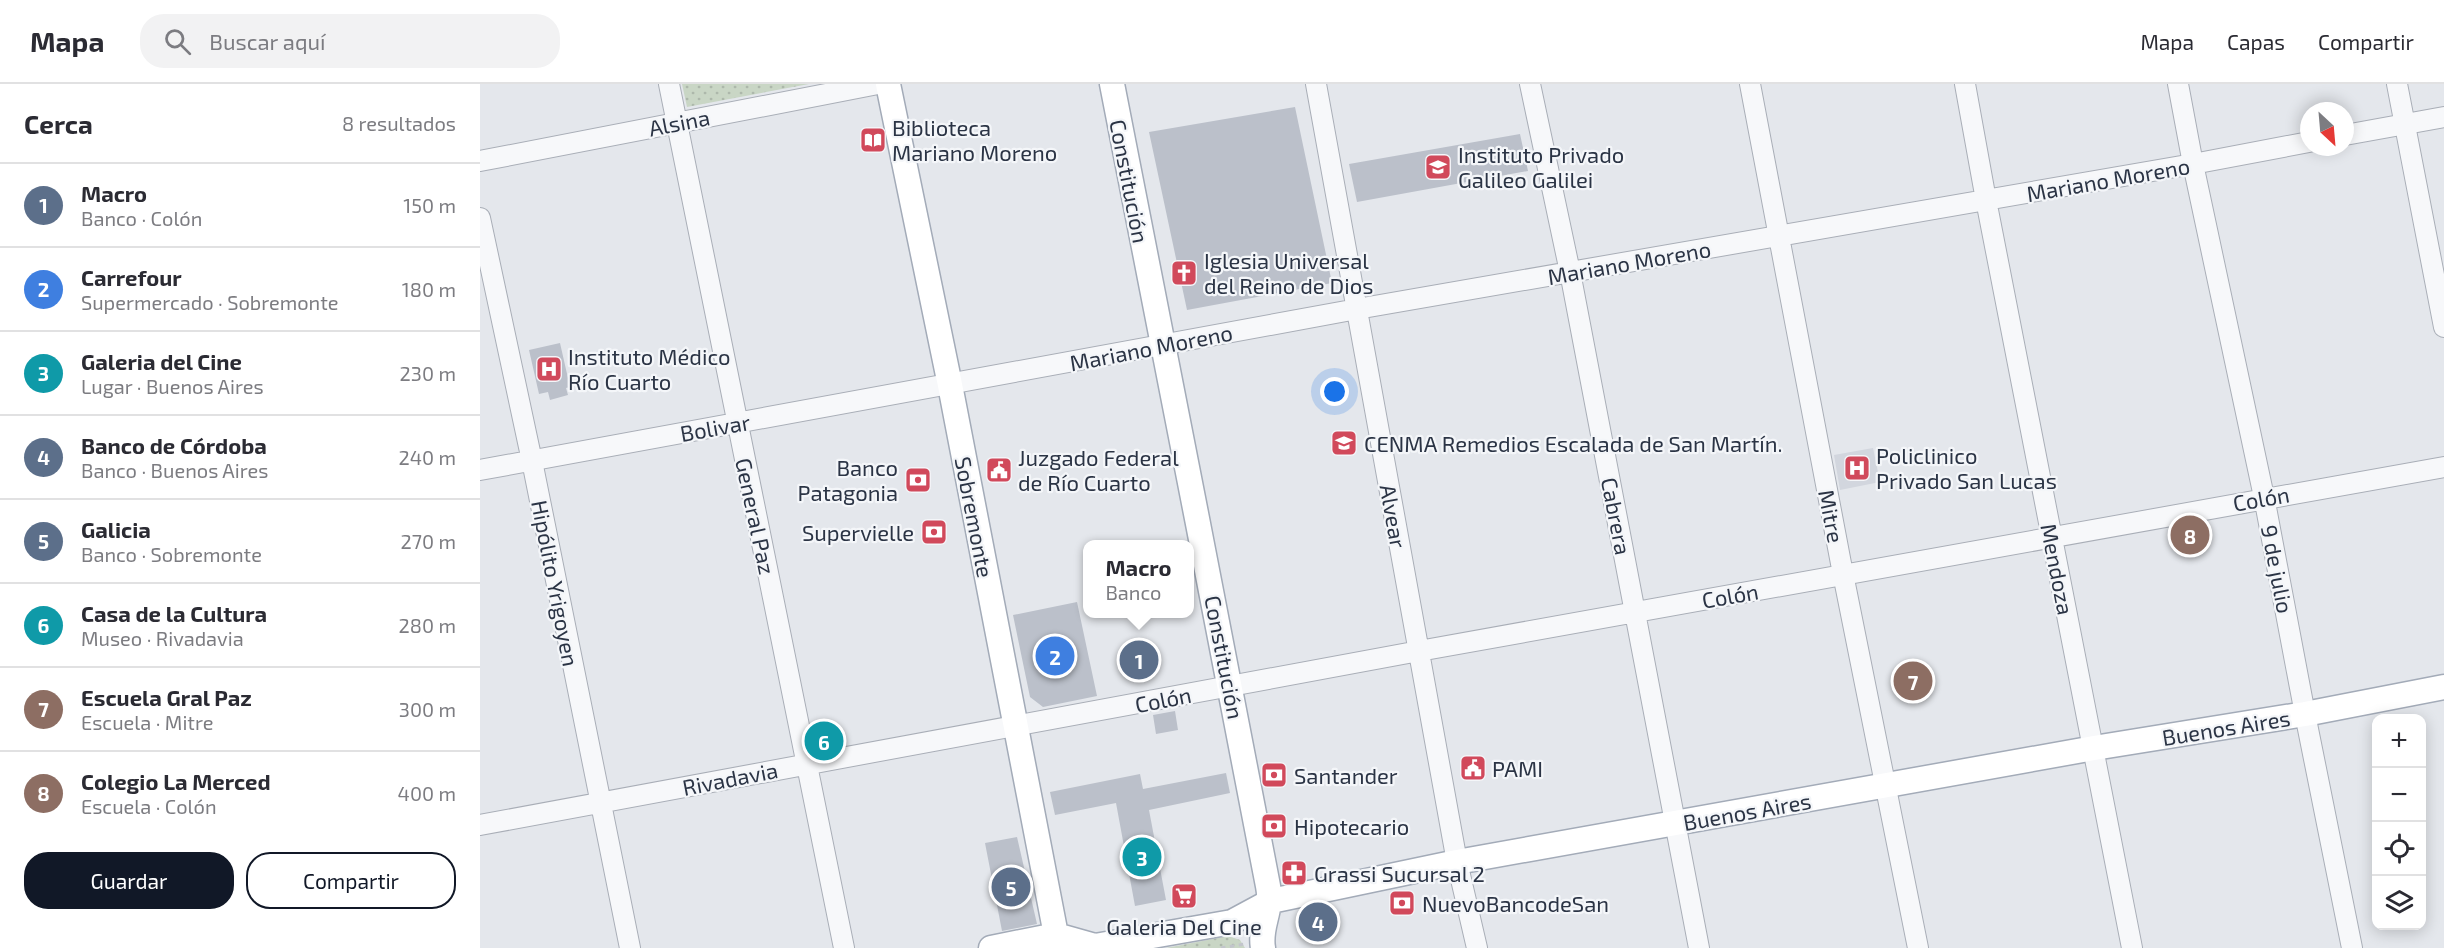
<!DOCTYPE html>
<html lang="es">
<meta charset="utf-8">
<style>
body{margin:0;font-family:"Exo 2",sans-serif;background:#f2f2f3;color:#2b2b33}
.controls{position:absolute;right:18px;bottom:18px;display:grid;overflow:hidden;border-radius:12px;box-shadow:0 3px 15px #0003}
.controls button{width:54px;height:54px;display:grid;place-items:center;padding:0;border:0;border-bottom:2px solid #e1e1e2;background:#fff;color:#2b2b33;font:30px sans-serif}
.compass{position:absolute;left:1820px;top:18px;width:54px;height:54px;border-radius:50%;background:#fff;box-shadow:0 3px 15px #0003;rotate:154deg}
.you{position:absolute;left:855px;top:308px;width:21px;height:21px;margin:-15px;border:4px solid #fff;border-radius:50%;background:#1a73e8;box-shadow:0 0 0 9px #1a73e833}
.badge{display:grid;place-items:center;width:39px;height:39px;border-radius:50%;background:#111827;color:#fff;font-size:20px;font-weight:700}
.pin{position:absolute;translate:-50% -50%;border:3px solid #fff;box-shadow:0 2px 6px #0006}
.popup{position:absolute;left:603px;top:456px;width:111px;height:78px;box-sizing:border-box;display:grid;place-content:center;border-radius:12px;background:#fff;filter:drop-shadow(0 2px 4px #0005);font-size:20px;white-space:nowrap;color:#7c7c81}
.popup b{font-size:22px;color:#2b2b33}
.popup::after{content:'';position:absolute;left:50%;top:100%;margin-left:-12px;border:12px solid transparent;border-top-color:#fff}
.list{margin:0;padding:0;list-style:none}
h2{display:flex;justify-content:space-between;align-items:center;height:78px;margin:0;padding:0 24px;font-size:26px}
h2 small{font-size:20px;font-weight:400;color:#7c7c81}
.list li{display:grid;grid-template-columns:39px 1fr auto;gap:18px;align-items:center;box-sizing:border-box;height:84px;padding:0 24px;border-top:2px solid #e1e1e2}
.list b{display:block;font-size:22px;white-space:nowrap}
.list p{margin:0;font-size:20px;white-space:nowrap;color:#7c7c81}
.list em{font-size:20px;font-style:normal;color:#7c7c81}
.actions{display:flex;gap:12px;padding:18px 24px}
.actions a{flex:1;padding:14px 0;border:2px solid #111827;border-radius:24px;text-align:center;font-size:21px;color:#111827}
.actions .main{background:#111827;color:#fff}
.icon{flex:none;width:33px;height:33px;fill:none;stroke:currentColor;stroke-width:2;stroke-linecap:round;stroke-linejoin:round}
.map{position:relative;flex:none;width:1964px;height:864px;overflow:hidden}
header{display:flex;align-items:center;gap:36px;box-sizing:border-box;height:84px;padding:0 30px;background:#fff;border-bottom:2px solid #e1e1e2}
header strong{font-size:28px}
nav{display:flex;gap:33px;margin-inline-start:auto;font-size:21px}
.search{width:420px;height:54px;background:#f2f2f3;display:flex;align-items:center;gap:15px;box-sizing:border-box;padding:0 21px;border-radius:24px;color:#7c7c81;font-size:22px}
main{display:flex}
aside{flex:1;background:#fff}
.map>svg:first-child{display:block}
.built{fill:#d2d6de}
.grass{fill:url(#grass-dots)}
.building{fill:#bbc0ca}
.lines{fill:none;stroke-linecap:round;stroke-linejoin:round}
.minor-casing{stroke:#a9aeb7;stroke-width:22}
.major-casing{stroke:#a3abb8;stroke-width:27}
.path{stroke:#c2c5cb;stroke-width:3;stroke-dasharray:4.5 4.5;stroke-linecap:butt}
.minor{stroke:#f7f8fa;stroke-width:20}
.major{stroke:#fff;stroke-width:24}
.labels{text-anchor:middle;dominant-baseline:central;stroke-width:4.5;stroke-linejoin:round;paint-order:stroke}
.street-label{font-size:22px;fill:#2b3445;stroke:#f4f6f9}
.poi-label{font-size:22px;fill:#2b3445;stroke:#f4f6f9;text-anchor:start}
</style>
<header>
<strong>Mapa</strong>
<div class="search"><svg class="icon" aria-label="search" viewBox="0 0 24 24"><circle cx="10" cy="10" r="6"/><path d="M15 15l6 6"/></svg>Buscar aquí</div>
<nav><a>Mapa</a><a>Capas</a><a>Compartir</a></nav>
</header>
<main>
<aside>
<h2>Cerca<small>8 resultados</small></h2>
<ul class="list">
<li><span class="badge" style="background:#5c6f8a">1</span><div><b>Macro</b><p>Banco · Colón</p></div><em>150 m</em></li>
<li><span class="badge" style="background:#3f7fe0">2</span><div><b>Carrefour</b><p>Supermercado · Sobremonte</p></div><em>180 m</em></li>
<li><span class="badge" style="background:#0f9aa8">3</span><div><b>Galeria del Cine</b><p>Lugar · Buenos Aires</p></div><em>230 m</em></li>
<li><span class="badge" style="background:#5c6f8a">4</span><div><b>Banco de Córdoba</b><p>Banco · Buenos Aires</p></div><em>240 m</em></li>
<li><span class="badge" style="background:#5c6f8a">5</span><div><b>Galicia</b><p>Banco · Sobremonte</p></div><em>270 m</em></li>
<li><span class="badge" style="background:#0f9aa8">6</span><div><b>Casa de la Cultura</b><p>Museo · Rivadavia</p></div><em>280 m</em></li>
<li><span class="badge" style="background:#8d6e63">7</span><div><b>Escuela Gral Paz</b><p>Escuela · Mitre</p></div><em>300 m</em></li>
<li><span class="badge" style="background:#8d6e63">8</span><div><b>Colegio La Merced</b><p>Escuela · Colón</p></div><em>400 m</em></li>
</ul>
<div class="actions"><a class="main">Guardar</a><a>Compartir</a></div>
</aside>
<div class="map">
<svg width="1964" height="864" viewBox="0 0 1964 864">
<defs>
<pattern id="grass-dots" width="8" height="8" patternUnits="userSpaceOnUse" patternTransform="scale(1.5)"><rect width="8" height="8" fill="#c9d6c5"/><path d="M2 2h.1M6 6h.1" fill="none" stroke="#adb8ab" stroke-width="1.8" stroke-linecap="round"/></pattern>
</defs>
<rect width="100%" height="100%" fill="#e4e7ec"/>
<path class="built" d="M1393,364L1400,398L1360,406L1354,371Z"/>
<path class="grass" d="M202,0H329L207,23Z
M748,852L760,856L765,864H686Z"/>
<path class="building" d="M815,23L852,199L707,226L669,48Z
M1040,50L1048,87L877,118L869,80Z
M80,259L90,303L86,304L88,311L70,316L68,308L59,310L49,266Z
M597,518L617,612L563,623L550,613L533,531Z
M695,627L698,646L676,650L673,631Z
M746,689L750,709L669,726L686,816L655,822L636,719L575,731L570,708L660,690L663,705Z
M537,753L557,840L522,847L505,759Z"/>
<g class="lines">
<defs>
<path id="minor" d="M189,0L364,864
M836,0L977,778L997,864
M1050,0L1090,188L1219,864
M1270,0L1363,490L1438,864
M1485,0L1506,116L1652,864
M1698,0L1713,80L1784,413L1825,630L1872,864
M1917,0L1964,243
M1865,51L1964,33
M0,77L398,0
M0,134L52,377L150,864
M0,386L877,225L1713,80L1829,58
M0,741L939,567L1964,383"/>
<path id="major" d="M408,0L470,301L576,851L584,864
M632,0C683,268 738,534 788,802C793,827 779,842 783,864
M511,864L576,851L615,862L752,838L791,817L977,778L1614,664L1825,630L1964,603"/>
</defs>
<use href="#minor" class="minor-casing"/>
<use href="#major" class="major-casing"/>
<path class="path" d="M741,864L765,860"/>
<use href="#minor" class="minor"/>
<use href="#major" class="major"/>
</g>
<defs>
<symbol id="library-square" viewBox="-11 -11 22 22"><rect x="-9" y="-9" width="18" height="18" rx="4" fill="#d1495b" stroke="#f4f6f9"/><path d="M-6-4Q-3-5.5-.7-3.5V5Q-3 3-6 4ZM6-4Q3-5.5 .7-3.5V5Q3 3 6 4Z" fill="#fff"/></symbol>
<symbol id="school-square" viewBox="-11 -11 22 22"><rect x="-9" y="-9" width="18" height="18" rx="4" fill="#d1495b" stroke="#f4f6f9"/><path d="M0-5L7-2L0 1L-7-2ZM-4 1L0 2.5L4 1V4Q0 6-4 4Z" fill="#fff"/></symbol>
<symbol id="church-square" viewBox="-11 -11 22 22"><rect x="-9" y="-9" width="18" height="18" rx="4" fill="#d1495b" stroke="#f4f6f9"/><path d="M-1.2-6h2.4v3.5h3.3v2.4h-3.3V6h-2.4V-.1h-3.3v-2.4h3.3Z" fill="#fff"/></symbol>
<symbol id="hospital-square" viewBox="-11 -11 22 22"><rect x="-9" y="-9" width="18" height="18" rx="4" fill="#d1495b" stroke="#f4f6f9"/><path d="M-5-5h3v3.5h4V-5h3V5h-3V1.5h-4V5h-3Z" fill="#fff"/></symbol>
<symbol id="civic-square" viewBox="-11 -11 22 22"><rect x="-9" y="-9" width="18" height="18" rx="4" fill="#d1495b" stroke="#f4f6f9"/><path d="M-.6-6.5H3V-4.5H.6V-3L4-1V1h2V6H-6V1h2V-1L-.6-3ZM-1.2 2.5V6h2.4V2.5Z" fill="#fff"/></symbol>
<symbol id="bank-square" viewBox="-11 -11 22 22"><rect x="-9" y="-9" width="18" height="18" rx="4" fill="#d1495b" stroke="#f4f6f9"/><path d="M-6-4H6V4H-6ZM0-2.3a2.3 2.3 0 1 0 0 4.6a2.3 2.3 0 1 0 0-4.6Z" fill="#fff"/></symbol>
<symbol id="pharmacy-square" viewBox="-11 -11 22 22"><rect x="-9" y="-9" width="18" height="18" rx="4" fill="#d1495b" stroke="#f4f6f9"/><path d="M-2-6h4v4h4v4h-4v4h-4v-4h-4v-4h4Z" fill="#fff"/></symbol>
<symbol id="supermarket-square" viewBox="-11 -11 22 22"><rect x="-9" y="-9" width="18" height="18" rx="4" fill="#d1495b" stroke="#f4f6f9"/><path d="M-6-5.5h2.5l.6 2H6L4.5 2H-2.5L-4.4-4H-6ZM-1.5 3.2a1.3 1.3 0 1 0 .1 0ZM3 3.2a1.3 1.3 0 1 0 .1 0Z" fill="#fff"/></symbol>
</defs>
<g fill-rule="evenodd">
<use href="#library-square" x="378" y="41" width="30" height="30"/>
<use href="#school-square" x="943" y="68" width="30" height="30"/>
<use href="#church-square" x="689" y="174" width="30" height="30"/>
<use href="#hospital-square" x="54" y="270" width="30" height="30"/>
<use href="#school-square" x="849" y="344" width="30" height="30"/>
<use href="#hospital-square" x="1362" y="369" width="30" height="30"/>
<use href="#civic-square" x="504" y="371" width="30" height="30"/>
<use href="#bank-square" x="423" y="381" width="30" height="30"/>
<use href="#bank-square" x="439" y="433" width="30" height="30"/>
<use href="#civic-square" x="978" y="669" width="30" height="30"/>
<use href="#bank-square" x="779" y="676" width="30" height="30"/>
<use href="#bank-square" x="779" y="727" width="30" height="30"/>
<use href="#pharmacy-square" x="799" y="774" width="30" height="30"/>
<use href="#supermarket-square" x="689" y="797" width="30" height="30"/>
<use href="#bank-square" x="907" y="804" width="30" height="30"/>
</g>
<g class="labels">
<g class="street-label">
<text transform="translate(199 38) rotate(-11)">Alsina</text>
<text transform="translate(1628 95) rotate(-10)">Mariano Moreno</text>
<text transform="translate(650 97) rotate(79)">Constitución</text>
<text transform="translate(1149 178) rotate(-10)">Mariano Moreno</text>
<text transform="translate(671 263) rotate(-11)">Mariano Moreno</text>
<text transform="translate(235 343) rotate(-10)">Bolivar</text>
<text transform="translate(1781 414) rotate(-10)">Colón</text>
<text transform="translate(276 432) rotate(78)">General Paz</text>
<text transform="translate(914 432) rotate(80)">Alvear</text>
<text transform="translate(1137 432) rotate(79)">Cabrera</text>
<text transform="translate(1352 432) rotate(79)">Mitre</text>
<text transform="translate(495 433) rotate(79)">Sobremonte</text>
<text transform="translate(1578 485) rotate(79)">Mendoza</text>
<text transform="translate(1798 485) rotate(79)">9 de julio</text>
<text transform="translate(76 499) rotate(79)">Hipólito Yrigoyen</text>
<text transform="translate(1250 511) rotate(-10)">Colón</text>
<text transform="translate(745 573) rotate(79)">Constitución</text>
<text transform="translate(683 615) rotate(-11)">Colón</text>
<text transform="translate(1746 643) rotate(-9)">Buenos Aires</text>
<text transform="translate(250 694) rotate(-11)">Rivadavia</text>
<text transform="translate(1267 727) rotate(-10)">Buenos Aires</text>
</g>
<g class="poi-label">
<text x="412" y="43">Biblioteca<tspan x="412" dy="25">Mariano Moreno</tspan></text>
<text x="978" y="70">Instituto Privado<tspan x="978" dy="25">Galileo Galilei</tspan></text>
<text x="724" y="176">Iglesia Universal<tspan x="724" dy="25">del Reino de Dios</tspan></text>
<text x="88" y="272">Instituto Médico<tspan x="88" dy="25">Río Cuarto</tspan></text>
<text x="884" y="359">CENMA Remedios Escalada de San Martín.</text>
<text x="1396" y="371">Policlinico<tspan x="1396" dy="25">Privado San Lucas</tspan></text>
<text x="538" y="373">Juzgado Federal<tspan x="538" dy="25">de Río Cuarto</tspan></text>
<text x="418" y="383" text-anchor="end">Banco<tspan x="418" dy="25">Patagonia</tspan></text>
<text x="434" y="448" text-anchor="end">Supervielle</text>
<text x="1012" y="684">PAMI</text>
<text x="814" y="691">Santander</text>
<text x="814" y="742">Hipotecario</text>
<text x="834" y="789">Grassi Sucursal 2</text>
<text x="942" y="819">NuevoBancodeSan</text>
<text x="704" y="842" text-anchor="middle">Galeria Del Cine</text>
</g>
</g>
</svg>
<div class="controls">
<button>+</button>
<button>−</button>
<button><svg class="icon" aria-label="locate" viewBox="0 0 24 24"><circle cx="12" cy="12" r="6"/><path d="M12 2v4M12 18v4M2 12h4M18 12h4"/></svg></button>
<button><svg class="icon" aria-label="layers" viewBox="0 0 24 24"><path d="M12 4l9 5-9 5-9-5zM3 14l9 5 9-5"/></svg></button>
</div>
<svg class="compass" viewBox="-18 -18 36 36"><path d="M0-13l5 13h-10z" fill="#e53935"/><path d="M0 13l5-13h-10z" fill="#7c7c81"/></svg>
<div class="you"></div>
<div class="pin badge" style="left:659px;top:576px;background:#5c6f8a">1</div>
<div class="popup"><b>Macro</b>Banco</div>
<div class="pin badge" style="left:575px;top:572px;background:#3f7fe0">2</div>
<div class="pin badge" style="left:662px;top:773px;background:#0f9aa8">3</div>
<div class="pin badge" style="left:838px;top:838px;background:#5c6f8a">4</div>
<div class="pin badge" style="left:531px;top:803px;background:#5c6f8a">5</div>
<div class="pin badge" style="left:344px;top:657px;background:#0f9aa8">6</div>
<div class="pin badge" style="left:1433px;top:597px;background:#8d6e63">7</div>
<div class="pin badge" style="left:1710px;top:451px;background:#8d6e63">8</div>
</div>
</main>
